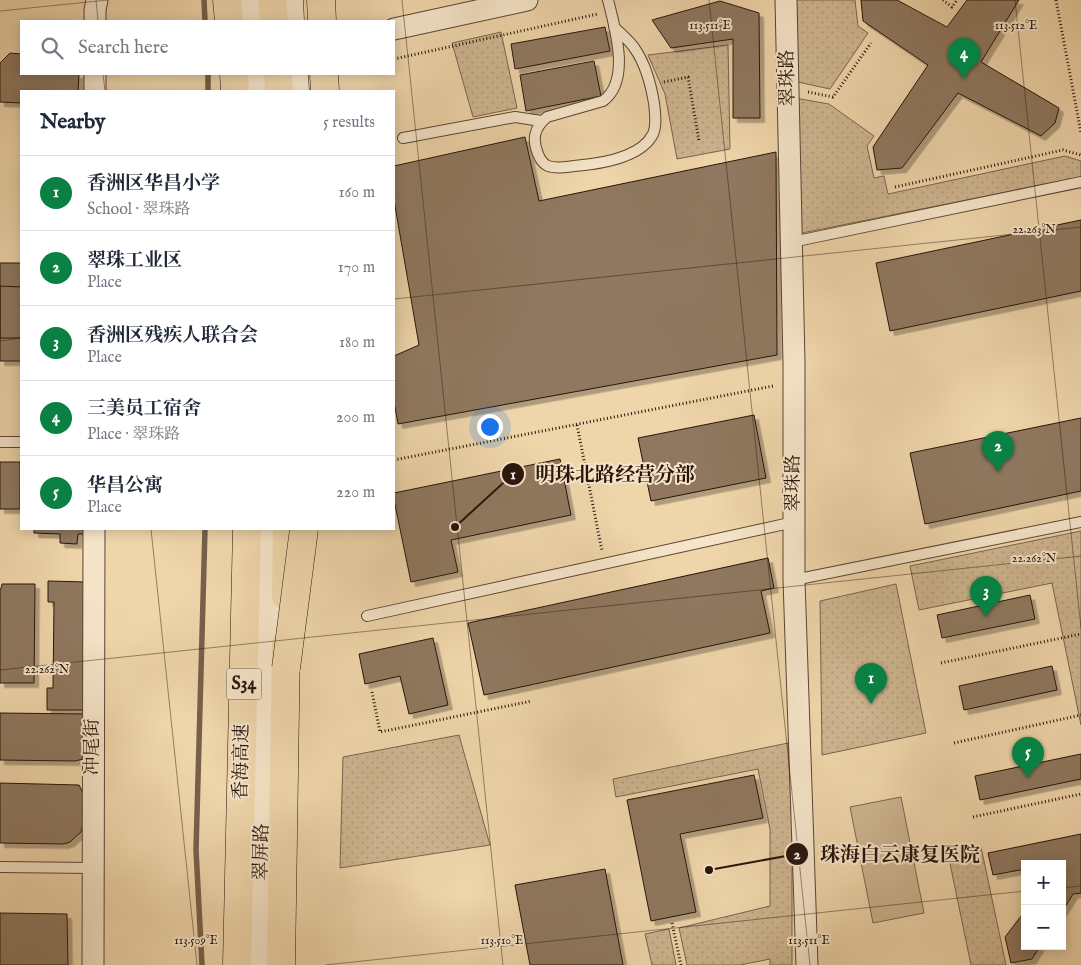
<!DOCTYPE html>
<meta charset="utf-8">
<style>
body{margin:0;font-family:"IM FELL English","Noto Serif SC",serif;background:#f6f6f7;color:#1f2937}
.controls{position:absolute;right:15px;bottom:15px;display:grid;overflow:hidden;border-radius:0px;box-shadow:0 2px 12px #0003}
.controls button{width:45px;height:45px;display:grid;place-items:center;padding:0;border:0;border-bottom:1px solid #e0e1e3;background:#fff;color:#1f2937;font:25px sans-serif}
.you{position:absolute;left:489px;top:426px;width:18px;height:18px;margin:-12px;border:4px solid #fff;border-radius:50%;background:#1a73e8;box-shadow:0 0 0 8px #1a73e833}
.badge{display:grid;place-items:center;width:32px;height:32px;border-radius:50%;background:#0b8043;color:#fff;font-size:16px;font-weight:700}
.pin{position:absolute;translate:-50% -41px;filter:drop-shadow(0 1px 2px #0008)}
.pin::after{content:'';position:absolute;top:26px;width:18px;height:15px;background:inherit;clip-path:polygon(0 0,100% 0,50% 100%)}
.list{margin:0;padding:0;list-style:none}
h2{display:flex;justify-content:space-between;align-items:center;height:65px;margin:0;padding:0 20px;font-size:21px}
h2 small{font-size:16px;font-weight:400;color:#747a83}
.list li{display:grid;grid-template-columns:32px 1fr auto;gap:15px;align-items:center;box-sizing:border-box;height:75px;padding:0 20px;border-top:1px solid #e0e1e3}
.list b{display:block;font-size:19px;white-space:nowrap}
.list p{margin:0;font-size:16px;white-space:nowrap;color:#747a83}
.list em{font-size:16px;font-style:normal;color:#747a83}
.icon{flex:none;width:28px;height:28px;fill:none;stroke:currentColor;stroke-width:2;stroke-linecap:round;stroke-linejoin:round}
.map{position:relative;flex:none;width:1081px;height:965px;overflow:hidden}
.search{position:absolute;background:#fff;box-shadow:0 2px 12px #0003;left:20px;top:20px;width:375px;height:55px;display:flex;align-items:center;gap:12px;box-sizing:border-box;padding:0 18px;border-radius:0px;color:#747a83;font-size:19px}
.panel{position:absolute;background:#fff;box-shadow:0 2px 12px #0003;left:20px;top:90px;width:375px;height:440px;border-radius:0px}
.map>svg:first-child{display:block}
.green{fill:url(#green-dots);stroke:#7a644e}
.pitch{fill:#cdb48f;stroke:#7a644e}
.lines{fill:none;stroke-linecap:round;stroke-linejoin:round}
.stream{stroke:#77604a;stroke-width:5.5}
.building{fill:#8f785e;stroke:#28140c;filter:url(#shadow)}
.service-casing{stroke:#5a4434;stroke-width:12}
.minor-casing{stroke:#5a4434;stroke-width:23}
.secondary-casing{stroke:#28140c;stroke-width:29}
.motorway-casing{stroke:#28140c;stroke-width:29}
.path{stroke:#28140c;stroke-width:3;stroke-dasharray:1 2.5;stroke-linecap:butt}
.service{stroke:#f5e4c8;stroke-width:10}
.minor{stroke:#f5e4c8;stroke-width:21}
.secondary{stroke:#f5e4c8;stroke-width:28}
.motorway{stroke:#efd5aa;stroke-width:28}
.motorway-bridge-casing{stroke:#28140c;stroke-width:29;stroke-linecap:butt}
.motorway-bridge{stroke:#efd5aa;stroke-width:28}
.ticks{fill:none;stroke:#28140c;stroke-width:1;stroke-opacity:0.45}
.labels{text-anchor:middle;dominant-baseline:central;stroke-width:4;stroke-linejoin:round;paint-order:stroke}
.shield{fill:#f5e4c8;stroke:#665244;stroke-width:1}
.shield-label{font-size:18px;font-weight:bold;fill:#28140c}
.street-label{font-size:19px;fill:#28140c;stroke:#f5e4c8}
.ticks-label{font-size:12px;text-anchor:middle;fill:#28140c;stroke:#f5e4c8;stroke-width:4;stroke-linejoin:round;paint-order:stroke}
.leader{fill:none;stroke:#28140c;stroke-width:2}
.callout-dot{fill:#28140c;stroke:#f5e4c8;stroke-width:2}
.mark-label{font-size:15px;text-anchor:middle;font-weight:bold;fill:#fff}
.callout-label{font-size:20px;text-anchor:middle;font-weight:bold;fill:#28140c;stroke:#f5e4c8;stroke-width:4;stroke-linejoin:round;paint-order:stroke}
</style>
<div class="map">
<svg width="1081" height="965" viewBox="0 0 1081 965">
<defs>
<pattern id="green-dots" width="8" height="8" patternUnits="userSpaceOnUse" patternTransform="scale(1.25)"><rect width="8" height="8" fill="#cdb48f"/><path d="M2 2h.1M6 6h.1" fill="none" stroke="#b09a7a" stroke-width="1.8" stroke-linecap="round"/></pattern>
<filter id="shadow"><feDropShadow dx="4.5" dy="4.5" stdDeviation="0" flood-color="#0004"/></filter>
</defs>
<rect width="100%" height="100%" fill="#efd5aa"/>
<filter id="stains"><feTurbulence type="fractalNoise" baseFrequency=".004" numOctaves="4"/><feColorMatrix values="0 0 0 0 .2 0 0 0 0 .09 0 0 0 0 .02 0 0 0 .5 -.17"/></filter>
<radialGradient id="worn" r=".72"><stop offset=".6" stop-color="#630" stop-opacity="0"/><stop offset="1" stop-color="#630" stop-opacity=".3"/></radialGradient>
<path class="green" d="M792,0H855L858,26L868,33L830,89L793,81Z
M501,32L517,108L473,117L452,43Z
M728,45L730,149L677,159L665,94L648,55Z
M795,98L829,104L874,136L867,146L874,178L884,176L888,194L1065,156L1081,161V177L797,234Z
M1081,531V725L1052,583L919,610L910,566Z
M896,584L926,733L822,755L820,601Z
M459,735L490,845L340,868L343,757Z
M788,743L792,828V965H770V959L740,965H687L679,928L770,906V829L758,769L616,797L613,779Z
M981,847L1006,965H971L948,854Z
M669,929L676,965H652L645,934Z"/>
<path class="pitch" d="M901,797L924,913L873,923L850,807Z"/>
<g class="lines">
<path class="stream" d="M204,0L205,21
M208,91V74
M202,965L196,850L205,529"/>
</g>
<path class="building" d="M861,0H897L947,27L967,0H1019L981,62L1059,108L1055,123L1041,136L958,93L902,168L877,170L873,147L928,65L863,21Z
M720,1L759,13L760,118H733V39L671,48L652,20Z
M605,27L610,51L515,69L511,44Z
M10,53L21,54V74H79L78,91H21V103L0,102V63Z
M594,61L601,96L526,111L520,75Z
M525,137L539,201L776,152L777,355L398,424L394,402V356L419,345L394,200V166Z
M1081,220V291L890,331L876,263Z
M0,263H21V361H0Z
M0,286L21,287V338H0Z
M754,415L766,478L651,501L638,438Z
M1081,418V491L925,524L910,453Z
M560,459L571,515L451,540L458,572L411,582L394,500V493Z
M0,462H20V509H0Z
M34,529H86V534H78L77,544L60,543V534L34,533Z
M768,558L774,588L761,591L770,633L484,695L468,623Z
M48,581L86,582L84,710H47V688H53L54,602H48Z
M2,584H35L34,683H0V589H1Z
M1030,595L1035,619L942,638L937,615Z
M433,638L448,705L409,714L400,676L365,684L359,654Z
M1052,666L1057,690L964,710L959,686Z
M0,713L87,714L83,759L75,761L0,760Z
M1081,754V779L980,800L975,776Z
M754,775L763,818L680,834L696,912L651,921L627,800Z
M0,783L79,785L83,793V825L81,832L70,842L64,844L0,843Z
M1081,834V893L1073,894L1062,912V864H1025V869L993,875L988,853Z
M605,869L623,965H530L515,885Z
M1025,911V946H1040L1032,959L1011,963L1005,937Z
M0,913L67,914L68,965H0Z"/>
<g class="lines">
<defs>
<path id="service" d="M608,0C615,28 631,81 603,101L547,117C534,128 532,139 538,154C540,159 543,164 548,166C556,169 566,167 574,166C599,164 641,158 653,134C657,125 655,112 654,103C651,85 646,65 635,49C630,41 621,34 614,27
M403,138L515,117L541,121
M792,242L1081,182
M0,442H21
M794,580L1081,522
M367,616L794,522
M0,867L93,868"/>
<path id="minor" d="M786,0L794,362V580L807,965
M95,21V10L97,0
M394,29L527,0
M95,91V74
M93,965L94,529"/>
<path id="secondary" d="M247,0L249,21
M289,0L290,21
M254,74L255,91
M294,74L295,91
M259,965L267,529"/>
<path id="motorway" d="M227,0L229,21
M272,0L274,21
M321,0L322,21
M234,74L235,91
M278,74L279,91
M324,74L325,91
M286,596L287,529
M237,965L247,529
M281,965L286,644"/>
</defs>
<use href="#service" class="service-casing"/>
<use href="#minor" class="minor-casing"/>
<use href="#secondary" class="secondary-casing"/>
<use href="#motorway" class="motorway-casing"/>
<path class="path" d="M943,0L952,7L957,0
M1056,0L1081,133
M394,59L598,14
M664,82L688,77L699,141
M808,92L833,97L871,43
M895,187L1063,150L1081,155
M577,425L602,551
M394,460L773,386
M941,663L1081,634
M372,692L380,732L532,701
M954,743L1081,715
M973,817L1081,794
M672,923L681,965"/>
<use href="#service" class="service"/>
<use href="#minor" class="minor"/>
<use href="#secondary" class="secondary"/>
<use href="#motorway" class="motorway"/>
<defs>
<path id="motorway-bridge" d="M286,668L304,529"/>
</defs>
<use href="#motorway-bridge" class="motorway-bridge-casing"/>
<use href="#motorway-bridge" class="motorway-bridge"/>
</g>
<path class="ticks" d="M96,0L98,21M402,0L503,965M709,0L810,965M1015,0L1081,628M0,11L108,0M103,74L105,91M394,299L1081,227M0,341L21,338M151,529L197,965M0,670L1081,556M1062,888L1081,886M325,965L1025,891"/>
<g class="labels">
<rect class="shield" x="226.5" y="668.5" width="35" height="31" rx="4"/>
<g class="shield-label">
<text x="244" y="684">S34</text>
</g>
<g class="street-label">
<text transform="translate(788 78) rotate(-91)">翠珠路</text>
<text transform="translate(794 483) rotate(-90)">翠珠路</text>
<text transform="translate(93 747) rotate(-90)">冲尾街</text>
<text transform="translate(242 762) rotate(-89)">香海高速</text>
<text transform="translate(262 852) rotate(-89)">翠屏路</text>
</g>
</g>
<g class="ticks-label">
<text x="710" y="29">113.511°E</text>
<text x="1016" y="29">113.512°E</text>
<text x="1034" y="233">22.263°N</text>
<text x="1034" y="562">22.262°N</text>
<text x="47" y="673">22.262°N</text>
<text x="196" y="944">113.509°E</text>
<text x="502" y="944">113.510°E</text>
<text x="809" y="944">113.511°E</text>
</g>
<path class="leader" d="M455 527L513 474M709 870L797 854"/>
<g class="callout-dot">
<circle cx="455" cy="527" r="5"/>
<circle cx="709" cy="870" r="5"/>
<circle cx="513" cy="474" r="12"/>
<circle cx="797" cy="854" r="12"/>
</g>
<g class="mark-label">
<text x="513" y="479">1</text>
<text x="797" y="859">2</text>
</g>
<g class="callout-label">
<text x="615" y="481">明珠北路经营分部</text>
<text x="900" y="861">珠海白云康复医院</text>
</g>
<rect width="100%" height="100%" filter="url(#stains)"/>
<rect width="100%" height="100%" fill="url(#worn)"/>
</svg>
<div class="controls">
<button>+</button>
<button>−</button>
</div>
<div class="you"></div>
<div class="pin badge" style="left:871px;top:704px">1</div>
<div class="pin badge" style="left:998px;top:472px">2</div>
<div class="pin badge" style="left:986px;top:617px">3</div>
<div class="pin badge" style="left:964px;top:79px">4</div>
<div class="pin badge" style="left:1028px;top:778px">5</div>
<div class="search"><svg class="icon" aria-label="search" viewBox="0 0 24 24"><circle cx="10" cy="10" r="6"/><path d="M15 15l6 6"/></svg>Search here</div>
<section class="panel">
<h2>Nearby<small>5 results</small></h2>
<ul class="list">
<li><span class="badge">1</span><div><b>香洲区华昌小学</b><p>School · 翠珠路</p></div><em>160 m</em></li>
<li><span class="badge">2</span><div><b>翠珠工业区</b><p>Place</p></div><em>170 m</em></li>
<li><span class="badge">3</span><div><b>香洲区残疾人联合会</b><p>Place</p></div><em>180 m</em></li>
<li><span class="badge">4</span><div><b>三美员工宿舍</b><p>Place · 翠珠路</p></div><em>200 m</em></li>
<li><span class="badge">5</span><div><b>华昌公寓</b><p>Place</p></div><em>220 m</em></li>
</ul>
</section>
</div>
